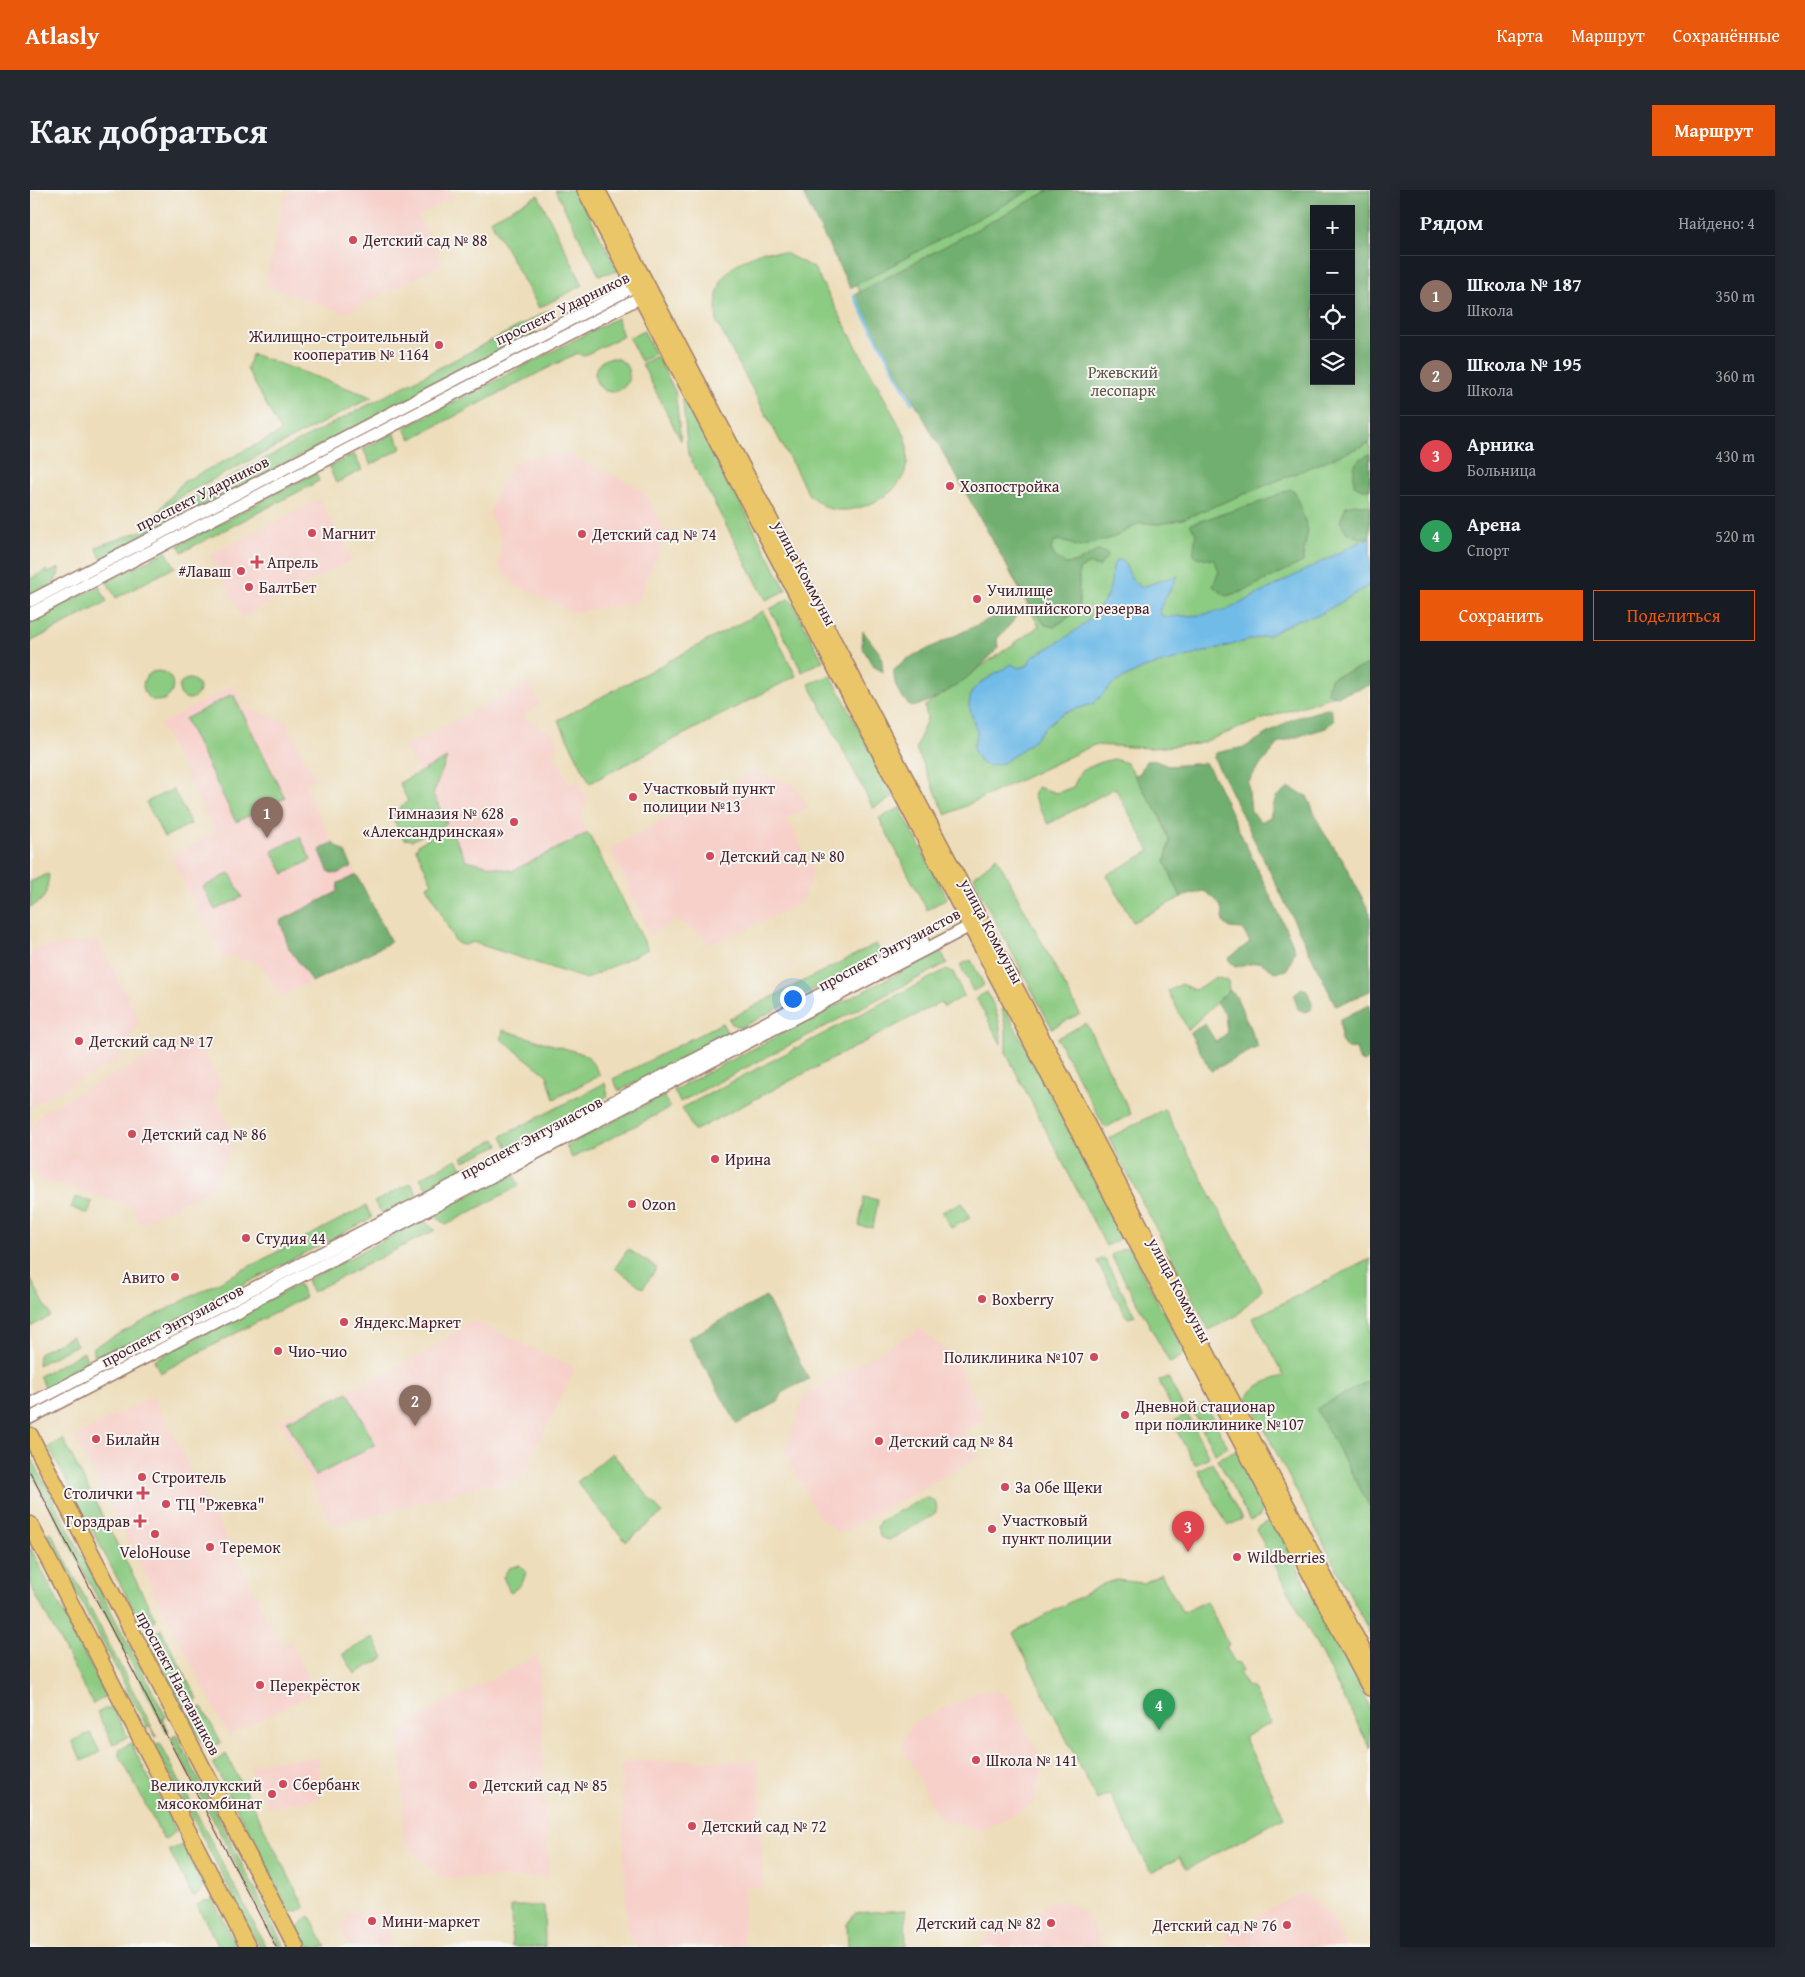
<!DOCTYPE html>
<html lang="ru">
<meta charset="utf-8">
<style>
body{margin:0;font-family:"Gentium Book Plus",serif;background:#242831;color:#f1f3f6}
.controls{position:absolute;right:15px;top:15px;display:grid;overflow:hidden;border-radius:0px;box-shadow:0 2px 12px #0003}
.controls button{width:45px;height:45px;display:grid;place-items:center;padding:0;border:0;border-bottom:1px solid #363941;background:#171b24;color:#f1f3f6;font:25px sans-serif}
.you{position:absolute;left:762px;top:808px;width:18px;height:18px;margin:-12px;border:4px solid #fff;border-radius:50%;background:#1a73e8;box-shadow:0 0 0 8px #1a73e833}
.badge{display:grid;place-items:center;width:32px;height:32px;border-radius:50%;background:#ea580c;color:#fff;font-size:16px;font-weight:700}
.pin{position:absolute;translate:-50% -41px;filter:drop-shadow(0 1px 2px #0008)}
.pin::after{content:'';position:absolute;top:26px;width:18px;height:15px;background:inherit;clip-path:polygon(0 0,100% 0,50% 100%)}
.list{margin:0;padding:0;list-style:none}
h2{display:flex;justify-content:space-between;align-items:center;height:65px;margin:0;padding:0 20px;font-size:21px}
h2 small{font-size:16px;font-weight:400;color:#9ea1a6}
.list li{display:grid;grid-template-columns:32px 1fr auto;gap:15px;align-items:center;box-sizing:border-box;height:80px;padding:0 20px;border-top:1px solid #363941}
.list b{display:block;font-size:19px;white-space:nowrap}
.list p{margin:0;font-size:16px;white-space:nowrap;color:#9ea1a6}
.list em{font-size:16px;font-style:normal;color:#9ea1a6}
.actions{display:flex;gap:10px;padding:15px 20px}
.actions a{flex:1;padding:11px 0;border:1px solid #ea580c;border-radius:0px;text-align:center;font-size:18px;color:#ea580c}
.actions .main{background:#ea580c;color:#fff}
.icon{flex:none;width:28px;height:28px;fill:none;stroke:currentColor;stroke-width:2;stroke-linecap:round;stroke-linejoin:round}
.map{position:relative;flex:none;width:1340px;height:1757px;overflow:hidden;border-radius:0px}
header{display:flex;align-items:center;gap:30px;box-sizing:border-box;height:70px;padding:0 25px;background:#ea580c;color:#fff}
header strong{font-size:24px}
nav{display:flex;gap:28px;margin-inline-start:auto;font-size:18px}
.intro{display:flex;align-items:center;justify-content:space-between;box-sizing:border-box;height:120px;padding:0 30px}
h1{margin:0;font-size:35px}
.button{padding:12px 22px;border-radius:0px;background:#ea580c;color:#fff;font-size:18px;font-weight:700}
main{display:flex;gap:30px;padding:0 30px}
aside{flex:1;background:#171b24;border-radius:0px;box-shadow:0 2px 12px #0003}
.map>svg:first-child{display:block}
.built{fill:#f7d0ca}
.green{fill:#8ccb82;stroke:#6b7556;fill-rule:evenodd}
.forest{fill:#71af70;stroke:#5e674e;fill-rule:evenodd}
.water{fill:#6fbbe8;stroke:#5c6d8a}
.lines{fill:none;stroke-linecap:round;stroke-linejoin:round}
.stream{stroke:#6fbbe8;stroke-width:3}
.minor-casing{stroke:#9c7e72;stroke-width:14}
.major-casing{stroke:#9c7e72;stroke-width:18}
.minor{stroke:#fff;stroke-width:11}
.major{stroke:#ebc669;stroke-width:15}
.tram{stroke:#4a1f2b;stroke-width:1}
.poi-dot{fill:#d1495b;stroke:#f6f6f2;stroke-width:2}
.labels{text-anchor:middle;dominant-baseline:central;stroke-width:4;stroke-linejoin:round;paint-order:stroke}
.poi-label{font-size:16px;fill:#4a1f2b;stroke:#f6f6f2;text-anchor:start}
.street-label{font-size:16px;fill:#4a1f2b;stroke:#f6f6f2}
.park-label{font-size:16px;fill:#5e5345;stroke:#f6f6f2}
</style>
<header>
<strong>Atlasly</strong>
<nav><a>Карта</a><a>Маршрут</a><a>Сохранённые</a></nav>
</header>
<div class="intro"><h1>Как добраться</h1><a class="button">Маршрут</a></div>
<main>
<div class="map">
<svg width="1340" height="1757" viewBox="0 0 1340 1757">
<rect width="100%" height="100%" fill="#f6f6f2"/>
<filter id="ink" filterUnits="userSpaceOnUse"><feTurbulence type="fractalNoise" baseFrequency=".02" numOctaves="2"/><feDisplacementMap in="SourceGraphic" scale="10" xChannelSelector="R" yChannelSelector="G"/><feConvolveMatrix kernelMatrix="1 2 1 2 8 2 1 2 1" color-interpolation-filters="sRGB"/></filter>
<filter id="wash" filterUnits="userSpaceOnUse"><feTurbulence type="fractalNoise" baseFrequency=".0096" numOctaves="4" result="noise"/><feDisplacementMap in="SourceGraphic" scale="20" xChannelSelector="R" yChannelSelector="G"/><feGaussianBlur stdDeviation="1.12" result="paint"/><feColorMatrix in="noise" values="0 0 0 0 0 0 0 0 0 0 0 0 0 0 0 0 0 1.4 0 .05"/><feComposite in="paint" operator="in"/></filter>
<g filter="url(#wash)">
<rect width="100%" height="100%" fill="#edddba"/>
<path class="built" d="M267,0H420L424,8L388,26L413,74L316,123L235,96L254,6Z
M537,263L613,300L636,340V347L606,412L543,422L485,395L469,376L472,351L459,323L480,275L495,268Z
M289,309L322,370L212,427L180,365Z
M499,493L510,515L495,523L498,530L522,542L530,556L522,560L540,594L548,591L557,609L551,629L612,746L474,744L375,556Z
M204,495L214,517L256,531L285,589L274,595L303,653L315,662L361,752L249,807L232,774L200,766L193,769L140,666L185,642L130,534Z
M724,582L765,595L778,617L757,628L780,672L783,684L770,714L705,744L677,754L673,745L647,730L621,744L580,659Z
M68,749L110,831L87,871L0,917V762L7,758Z
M145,853L168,854L172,858L191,894L185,908L206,948L183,997L110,1034L101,1016L10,990L0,973V940L12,922Z
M442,1130L541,1176L544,1181L489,1292L484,1289L473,1299H468L453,1291L449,1297L303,1336L249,1230L339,1191L367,1177L401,1159Z
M890,1139L922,1165L955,1229L933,1241L947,1268L809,1344L787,1324L755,1262L775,1204Z
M123,1206L252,1455L260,1452L286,1502L199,1546L44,1247Z
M509,1465L519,1687L411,1688L377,1656L374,1649L370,1541L395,1523Z
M952,1500L968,1502L976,1505L1014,1573L1004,1613L951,1641L910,1629L874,1560L873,1550L880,1536L886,1532Z
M289,1568L290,1609L238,1617L219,1577L238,1571Z
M599,1571H728L733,1696L714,1697L713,1756L608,1757L597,1741L591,1576Z
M1273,1702L1302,1729L1317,1757H1194V1754L1197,1751L1196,1742Z
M1032,1710L1054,1721L1073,1757H949L957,1745L1026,1711Z
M360,1721L361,1757H319L310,1734L317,1732V1722Z"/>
<path class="green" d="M525,0H546L588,81L569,85Z
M775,0H1340V494L1236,528L1168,554L1120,558L1064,555L916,625L886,559L897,528L895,516L1009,436ZM1284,19H1321V191H1284Z
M508,5L553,95L509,118L460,30Z
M734,61L755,63L784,78L876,248C877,258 879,268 876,278C870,306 827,325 801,319C794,318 785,309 779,305L687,133C683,90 694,76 734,61Z
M520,120L524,127L503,138L506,144L71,369L66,357L125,336L154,311Z
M587,128L593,146L553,166L547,163L381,249L374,238Z
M614,141L625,164L611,171L599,148Z
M222,164L342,207L151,306L123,330H121L153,292L251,242L217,179Z
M627,166L645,201L651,251L612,174Z
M565 185a17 17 0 1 1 34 0a17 17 0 1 1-34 0Z
M652,201L756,400L736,410L658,264Z
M364,243L372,258L341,275L333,259Z
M324,264L332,280L306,293L299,277Z
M286,283L289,291L152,362L149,355Z
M136,361L145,377L86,408L77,392Z
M29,378C29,395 13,399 0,406V389L16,380L18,383Z
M69,396L77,412L0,452V432Z
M760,408L793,471L772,482L740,419Z
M733,421L766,486L560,593L528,530Z
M113 496a15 15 0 1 1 30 0a15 15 0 1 1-30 0Z
M801,485L864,607L843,618L779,494Z
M149 499a10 10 0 1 1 20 0a10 10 0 1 1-20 0Z
M203,504L255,608L206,632L155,529Z
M417,568L403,604L417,633L383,650L374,649L364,631L365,622L378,611L369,593Z
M1084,569L1097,573L1130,626L1140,651L1135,672L1151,707L1103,732L1077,685L1120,661L1085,598L1018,634L1003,605L1007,597L1027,603L1043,597L1051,581L1071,572Z
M143,599L161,634L134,647L116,612Z
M870,618L917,708L897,720L849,628Z
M419,637L436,670L482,681L558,643L618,759L556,789L442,752C435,756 431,756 425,751L397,696L402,693L386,659L389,654Z
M270,647L281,670L254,684L242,661Z
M966,666L1050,824L1022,838L950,702L944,686L963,671Z
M200,683L212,707L185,720L173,697Z
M18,684L19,686C15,705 18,708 0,717V692Z
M846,754L852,764L710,838L702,834L699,829Z
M911,761L917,773L650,912L644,900Z
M941,770L954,795L943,801L930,775Z
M915,780L923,782L934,806L914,817L911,812L664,941L652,918Z
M1186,787L1198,791L1199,800L1158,840L1138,801L1152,794L1165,800Z
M957,802C967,821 971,833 971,854L946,808Z
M975,818L1093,1045L1091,1048L1076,1056L976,863V839L972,819Z
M692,833L698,844L589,901L583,889Z
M1056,833L1101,924L1075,938L1027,848Z
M473,840L557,865L570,885L524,909L517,885L471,849Z
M575,893L578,906L478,958L472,946Z
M634,905L640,918L542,968L536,956Z
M1134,919L1232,1099L1206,1126L1179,1140L1079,948Z
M466,949L469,955L434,971L432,967Z
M427,969L434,981L400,999L395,996L390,988Z
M483,983L489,996L416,1035L404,1024Z
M381,993L386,1002V1006L355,1022L350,1021L344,1012Z
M45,1007L62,1012L58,1024L41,1018Z
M834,1007L848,1010L843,1038L829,1036Z
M932,1012L940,1028L921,1038L912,1022Z
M336,1016L342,1028L67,1171L62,1158Z
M393,1030L405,1040L282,1102L277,1090Z
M1095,1058L1100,1059L1155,1163L1152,1166L1140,1173L1081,1065Z
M598,1059L627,1078L613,1098L585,1078Z
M1074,1068L1105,1126L1098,1128L1096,1126L1067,1071Z
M1340,1069V1443L1217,1206C1226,1194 1240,1190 1254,1186L1223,1128Z
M0,1088L21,1126L0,1137Z
M269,1094L275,1107L130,1183L124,1170Z
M42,1146L47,1155L8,1175L9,1163Z
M54,1162L59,1176L16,1198L9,1186Z
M1138,1187L1153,1218L1144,1223L1129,1191Z
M318,1202L345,1255L286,1286L257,1231Z
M1175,1214L1198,1257L1185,1264L1163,1221Z
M1157,1224L1179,1267L1165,1275L1142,1232Z
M33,1249L126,1430L119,1434H111L19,1257Z
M1206,1260L1234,1314L1230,1326L1220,1331L1188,1269Z
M582,1263L632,1323L596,1352L547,1292Z
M0,1265L136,1527L132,1529L139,1541L137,1542L0,1278Z
M1182,1273L1212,1329L1198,1336L1168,1280Z
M894,1308C905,1308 910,1316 904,1325L859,1350L850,1347L847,1337L850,1331Z
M1242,1329L1340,1517V1558L1226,1339Z
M21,1342L127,1547H126L120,1536L117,1537L16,1344Z
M0,1357L76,1506L63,1514L0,1394Z
M490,1375L496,1381C494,1392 491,1397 480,1402L473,1387L479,1378Z
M1131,1384L1153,1423L1176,1411L1199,1455L1196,1457L1205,1473L1208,1472L1213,1480L1209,1482L1217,1497L1221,1496L1241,1533L1214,1547L1254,1627L1157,1679L1150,1667L1121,1682L1080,1604L1067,1610L983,1443L1073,1394L1087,1390L1114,1393Z
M131,1439L168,1510L154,1517L119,1450L124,1443Z
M343,1447L354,1468L325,1484L313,1464Z
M172,1517L191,1553L176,1559L158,1525Z
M75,1519H83L98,1547L83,1554L67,1523Z
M60,1543L70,1562L52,1571L42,1551Z
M146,1545L254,1757H249L141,1548Z
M101,1553L146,1641L134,1650L89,1564L90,1559Z
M130,1553L236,1757H230L125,1556Z
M196,1564L275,1718L268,1721L260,1722L183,1573Z
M153,1655L174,1696L169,1703L163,1707L139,1660Z
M183,1710L207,1757H189L167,1715L174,1711Z
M481,1716H514L515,1757H482Z
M875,1720L876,1757H818L817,1734L825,1723Z
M280,1726L296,1757H278L268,1738L273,1731Z"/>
<path class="forest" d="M771,0H1001L820,98Z
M1020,0H1340V253L1153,329L1130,334L1110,333L1085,347L1050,357L1029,350L1024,352L1021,359L1025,367L1035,374L1048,372L1067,361L1076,362L1078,365L1069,377L1058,374L1049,380V416L1039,427L1024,437L1015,435L997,411L824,105ZM1284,19H1321V191H1284Z
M1340,264V299H1332L1324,295C1324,276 1321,272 1340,264Z
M1260,299L1265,302L1278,340L1273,366V372L1211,402L1196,406L1183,396L1189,381L1184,370L1163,366L1166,344L1160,334L1234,311Z
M1325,314L1340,316V346L1331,348L1317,343L1310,331L1316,316Z
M978,420L983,423L986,428L967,449L968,458C946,483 915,508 882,517C870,507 863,496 864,480L877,469Z
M833,441L851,465L853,482L843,476L832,457Z
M1340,474V495L1307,506L1297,503L1300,488Z
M1300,518L1304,530L1296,538L1250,552L1226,580L1218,593L1221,621L1231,632L1240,627L1246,607L1259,598L1277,606L1292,640L1312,669L1340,723V801L1306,816L1184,568L1185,563L1215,557L1262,529Z
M1124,570L1138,576L1175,573L1182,583L1261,750L1265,761L1257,780L1245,782L1230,772L1205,777L1198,769L1220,752L1212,739L1200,738L1193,732C1194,716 1187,709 1174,701L1151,707L1135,672L1140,651L1130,626L1104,585L1110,583L1116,571Z
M303,653L315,662L322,677L306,684L299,682L290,661L291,659Z
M327,685L361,752L282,792L259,758L250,731L307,702L308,693Z
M1271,798L1277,800L1282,814L1281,820L1275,822L1268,819L1264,806Z
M1199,800L1206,806L1228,857L1181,881L1160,843L1175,834L1186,852L1197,843L1195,824L1186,813Z
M1340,815V847L1339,848L1340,868L1334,872L1329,870L1326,858L1317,859L1311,851L1310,829Z
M736,1107L779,1189L753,1202L748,1212L707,1234L658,1148Z
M1340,1190V1317L1286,1219Z"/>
<path class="water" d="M1340,347V395L1289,425L1267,430L1239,445L1114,478L1084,493L1063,514L1033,523L1016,536L1001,553L973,573L958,576L951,573L943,559L947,543L939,516L940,508L942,501L950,493L982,474L988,478L997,476L1002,467C1030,451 1067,433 1079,400C1083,390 1080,380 1086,370H1092C1100,380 1099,391 1111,397C1124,394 1135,388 1148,386L1130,418V424L1136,427L1171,425L1199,419Z"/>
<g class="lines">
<path class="stream" d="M824,106L882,213"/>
</g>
</g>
<g filter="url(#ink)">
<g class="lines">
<defs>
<path id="minor" d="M0,411L605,96H613
M0,424L611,107L615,100
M0,1214L893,751
M0,1228L925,744L940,736L945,730"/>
<path id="major" d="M555,0L1340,1498
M567,0L1340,1474
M0,1245L266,1757
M0,1334L218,1757"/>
</defs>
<use href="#minor" class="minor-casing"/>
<use href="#major" class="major-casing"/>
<use href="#minor" class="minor"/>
<use href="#major" class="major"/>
<path class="tram" d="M0,1282L246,1757"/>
</g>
</g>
<g class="poi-dot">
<circle cx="323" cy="50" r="5"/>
<circle cx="409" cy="155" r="5"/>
<circle cx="920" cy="296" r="5"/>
<circle cx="282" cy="343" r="5"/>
<circle cx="552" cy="344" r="5"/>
<path d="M224.5 364.5h5v5h5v5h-5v5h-5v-5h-5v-5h5z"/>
<circle cx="211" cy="381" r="5"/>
<circle cx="219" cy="397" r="5"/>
<circle cx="947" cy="409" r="5"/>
<circle cx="603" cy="607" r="5"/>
<circle cx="484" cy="632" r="5"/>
<circle cx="680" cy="666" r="5"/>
<circle cx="49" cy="851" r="5"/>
<circle cx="102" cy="944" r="5"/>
<circle cx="685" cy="969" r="5"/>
<circle cx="602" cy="1014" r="5"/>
<circle cx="216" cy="1048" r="5"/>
<circle cx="145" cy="1087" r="5"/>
<circle cx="952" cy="1109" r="5"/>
<circle cx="314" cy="1132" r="5"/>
<circle cx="248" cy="1161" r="5"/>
<circle cx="1064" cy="1167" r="5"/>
<circle cx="1095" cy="1225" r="5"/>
<circle cx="66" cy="1249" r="5"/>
<circle cx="849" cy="1251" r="5"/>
<circle cx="112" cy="1287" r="5"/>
<circle cx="975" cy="1297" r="5"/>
<path d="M110.5 1295.5h5v5h5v5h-5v5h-5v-5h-5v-5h5z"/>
<circle cx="136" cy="1314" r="5"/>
<path d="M107.5 1323.5h5v5h5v5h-5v5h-5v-5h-5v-5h5z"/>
<circle cx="962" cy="1339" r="5"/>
<circle cx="125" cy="1344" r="5"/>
<circle cx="180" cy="1357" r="5"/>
<circle cx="1207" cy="1367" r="5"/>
<circle cx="230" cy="1495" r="5"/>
<circle cx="946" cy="1570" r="5"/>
<circle cx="253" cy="1594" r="5"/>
<circle cx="443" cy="1595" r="5"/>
<circle cx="242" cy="1604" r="5"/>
<circle cx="662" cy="1636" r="5"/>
<circle cx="342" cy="1731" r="5"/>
<circle cx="1021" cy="1733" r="5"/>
<circle cx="1257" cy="1735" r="5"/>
</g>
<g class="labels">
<g class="poi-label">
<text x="333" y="50">Детский сад № 88</text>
<text x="399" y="146" text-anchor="end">Жилищно-строительный<tspan x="399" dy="18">кооператив № 1164</tspan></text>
<text x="930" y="296">Хозпостройка</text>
<text x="292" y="343">Магнит</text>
<text x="562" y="344">Детский сад № 74</text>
<text x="237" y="372">Апрель</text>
<text x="201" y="381" text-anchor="end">#Лаваш</text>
<text x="229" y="397">БалтБет</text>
<text x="957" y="400">Училище<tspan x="957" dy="18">олимпийского резерва</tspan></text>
<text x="613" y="598">Участковый пункт<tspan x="613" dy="18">полиции №13</tspan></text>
<text x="474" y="623" text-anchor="end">Гимназия № 628<tspan x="474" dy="18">«Александринская»</tspan></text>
<text x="690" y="666">Детский сад № 80</text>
<text x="59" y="851">Детский сад № 17</text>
<text x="112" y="944">Детский сад № 86</text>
<text x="695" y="969">Ирина</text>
<text x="612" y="1014">Ozon</text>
<text x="226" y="1048">Студия 44</text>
<text x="135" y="1087" text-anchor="end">Авито</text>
<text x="962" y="1109">Boxberry</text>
<text x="324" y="1132">Яндекс.Маркет</text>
<text x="258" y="1161">Чио-чио</text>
<text x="1054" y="1167" text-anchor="end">Поликлиника №107</text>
<text x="1105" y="1216">Дневной стационар<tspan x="1105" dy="18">при поликлинике №107</tspan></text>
<text x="76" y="1249">Билайн</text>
<text x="859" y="1251">Детский сад № 84</text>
<text x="122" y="1287">Строитель</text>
<text x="985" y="1297">За Обе Щеки</text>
<text x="103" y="1303" text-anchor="end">Столички</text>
<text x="146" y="1314">ТЦ "Ржевка"</text>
<text x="972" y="1330">Участковый<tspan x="972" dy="18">пункт полиции</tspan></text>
<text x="100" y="1331" text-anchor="end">Горздрав</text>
<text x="190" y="1357">Теремок</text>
<text x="125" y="1362" text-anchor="middle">VeloHouse</text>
<text x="1217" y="1367">Wildberries</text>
<text x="240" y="1495">Перекрёсток</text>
<text x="956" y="1570">Школа № 141</text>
<text x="263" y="1594">Сбербанк</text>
<text x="232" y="1595" text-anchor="end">Великолукский<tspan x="232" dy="18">мясокомбинат</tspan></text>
<text x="453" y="1595">Детский сад № 85</text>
<text x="672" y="1636">Детский сад № 72</text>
<text x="352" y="1731">Мини-маркет</text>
<text x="1011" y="1733" text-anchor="end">Детский сад № 82</text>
<text x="1247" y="1735" text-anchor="end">Детский сад № 76</text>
</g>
<g class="street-label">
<text transform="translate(532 118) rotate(-26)">проспект Ударников</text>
<text transform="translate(172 303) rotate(-27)">проспект Ударников</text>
<text transform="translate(775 383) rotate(62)">улица Коммуны</text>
<text transform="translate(962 741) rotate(62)">улица Коммуны</text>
<text transform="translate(859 759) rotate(-28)">проспект Энтузиастов</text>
<text transform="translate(501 947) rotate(-28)">проспект Энтузиастов</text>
<text transform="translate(1150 1100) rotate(62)">улица Коммуны</text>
<text transform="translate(142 1135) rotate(-28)">проспект Энтузиастов</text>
<text transform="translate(149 1493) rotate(62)">проспект Наставников</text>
</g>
<g class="park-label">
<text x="1093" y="182">Ржевский<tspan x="1093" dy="18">лесопарк</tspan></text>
</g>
</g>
</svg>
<div class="controls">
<button>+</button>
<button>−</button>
<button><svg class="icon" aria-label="locate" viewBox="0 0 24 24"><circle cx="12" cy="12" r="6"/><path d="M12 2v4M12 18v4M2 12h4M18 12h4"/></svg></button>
<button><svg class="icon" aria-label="layers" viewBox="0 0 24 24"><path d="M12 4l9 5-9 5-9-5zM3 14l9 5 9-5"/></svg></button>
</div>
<div class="you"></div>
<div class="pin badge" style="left:237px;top:648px;background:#8d6e63">1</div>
<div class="pin badge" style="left:385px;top:1236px;background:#8d6e63">2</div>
<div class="pin badge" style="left:1158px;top:1362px;background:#e0444e">3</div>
<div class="pin badge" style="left:1129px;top:1540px;background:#2e9e5b">4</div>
</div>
<aside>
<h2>Рядом<small>Найдено: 4</small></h2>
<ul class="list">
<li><span class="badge" style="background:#8d6e63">1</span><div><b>Школа № 187</b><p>Школа</p></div><em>350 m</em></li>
<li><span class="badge" style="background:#8d6e63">2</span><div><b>Школа № 195</b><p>Школа</p></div><em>360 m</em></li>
<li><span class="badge" style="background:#e0444e">3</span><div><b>Арника</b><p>Больница</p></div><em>430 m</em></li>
<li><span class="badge" style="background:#2e9e5b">4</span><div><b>Арена</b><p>Спорт</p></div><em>520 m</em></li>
</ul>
<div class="actions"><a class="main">Сохранить</a><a>Поделиться</a></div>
</aside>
</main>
